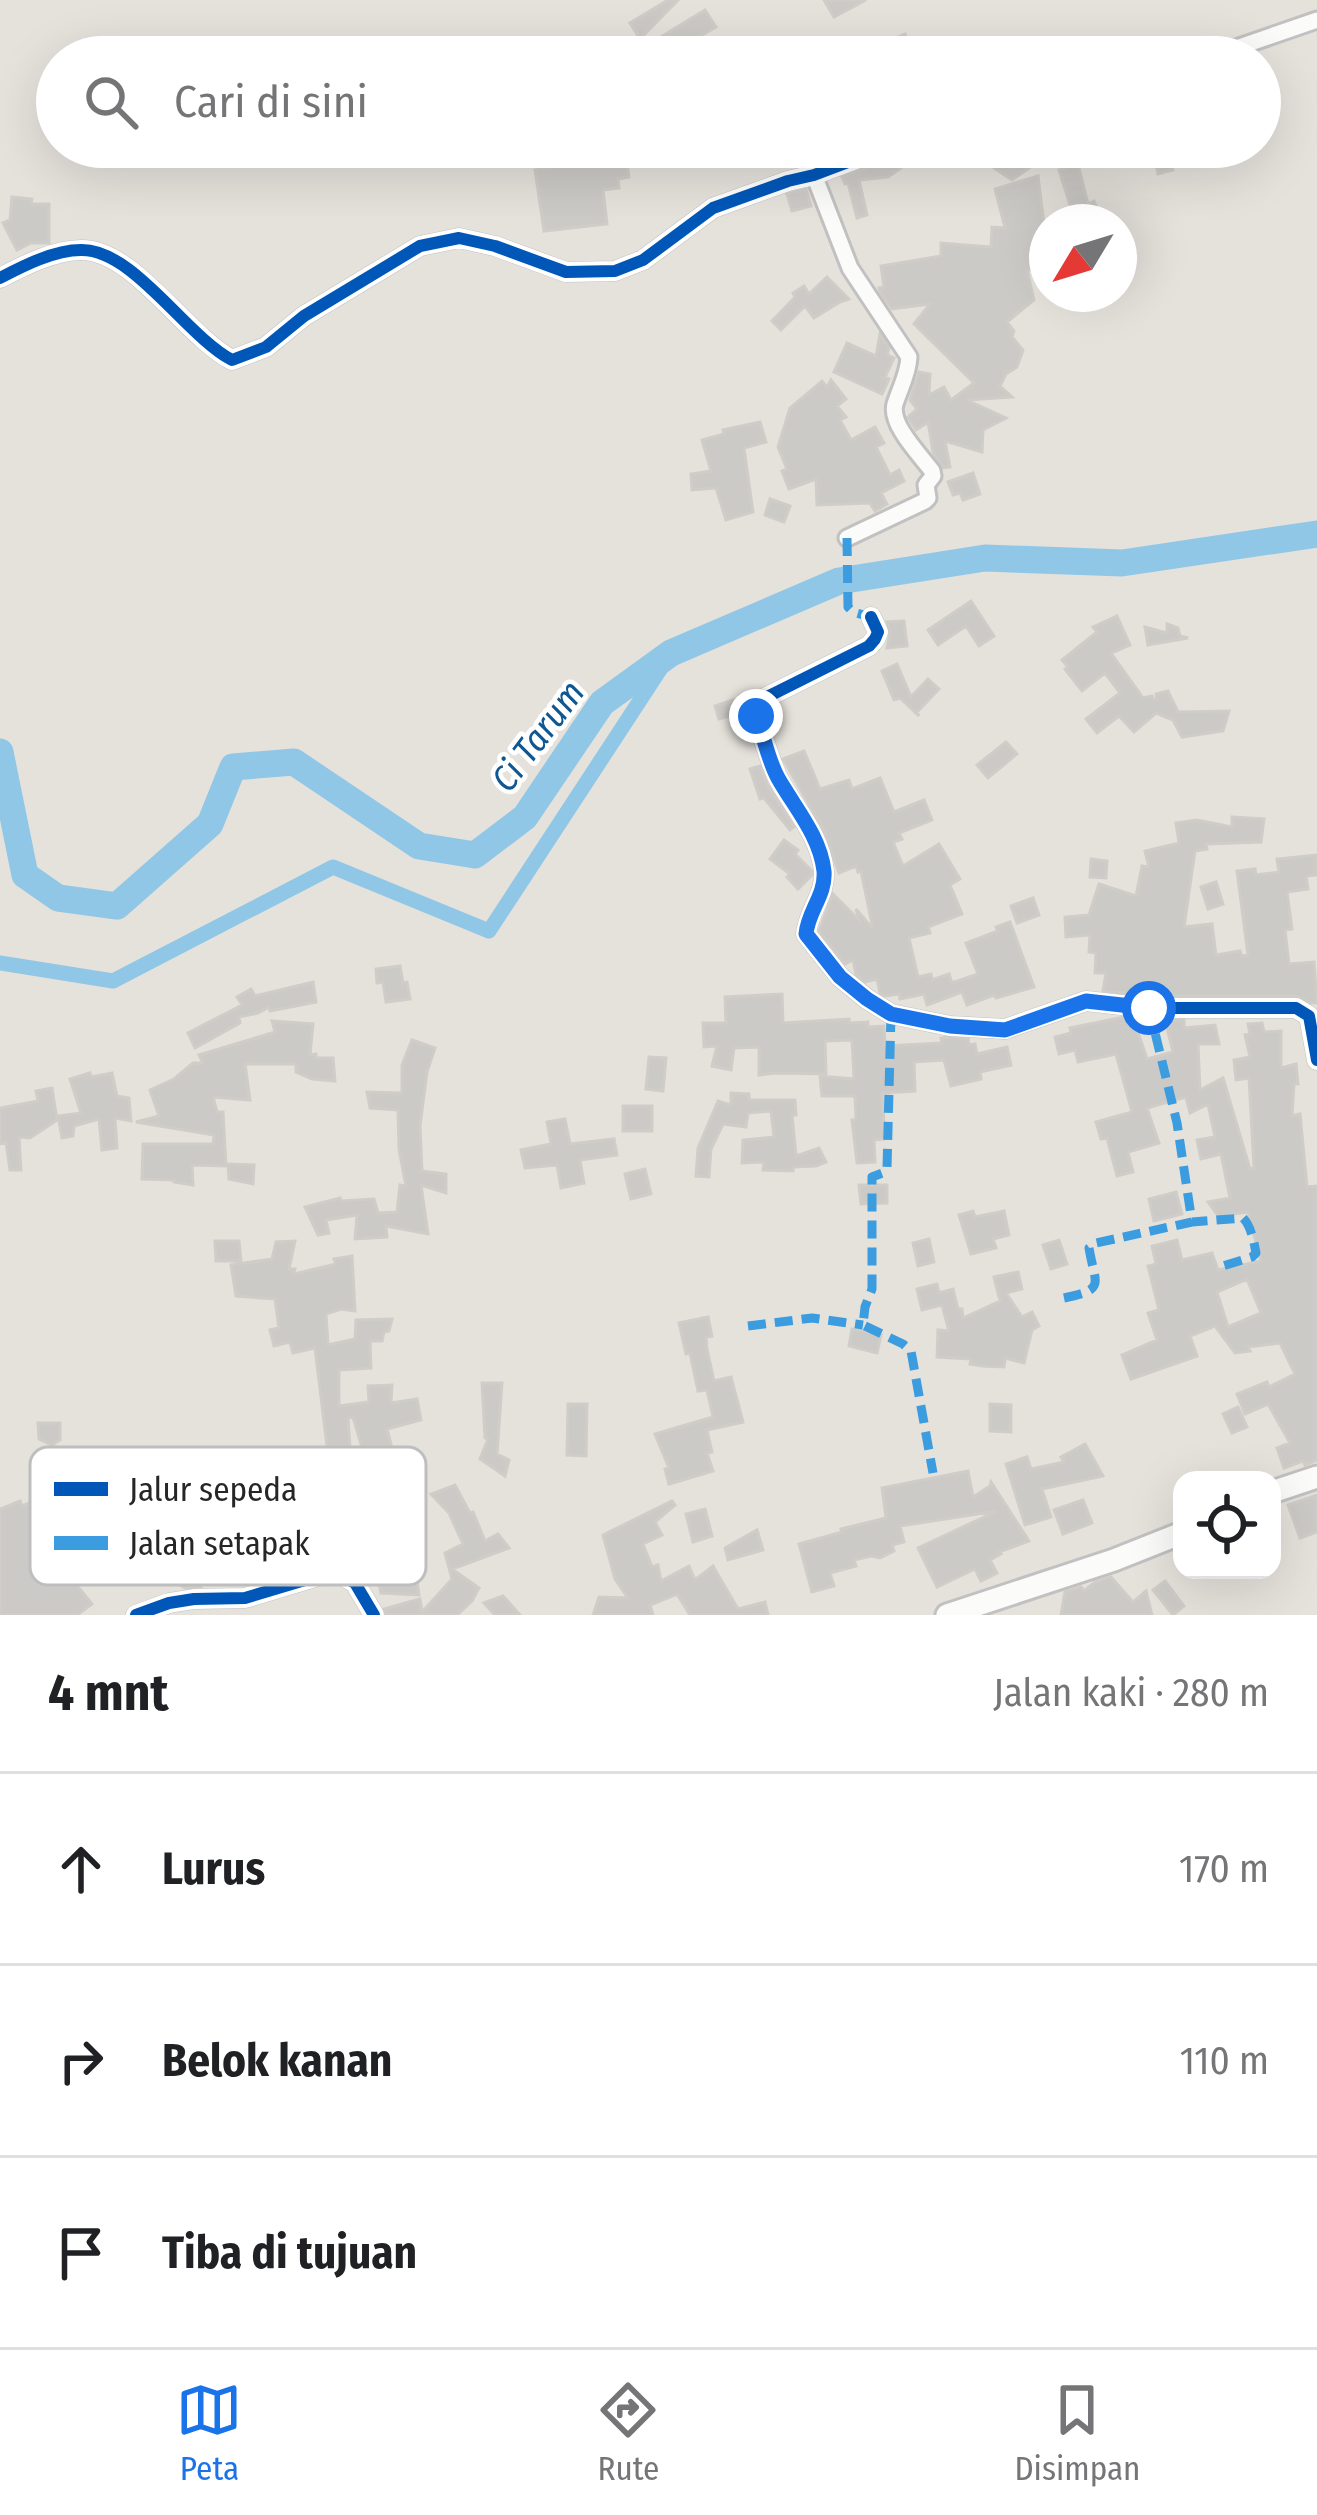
<!DOCTYPE html>
<html lang="id">
<meta charset="utf-8">
<style>
body{margin:0;font-family:"Fira Sans Condensed",sans-serif;background:#f6f6f6;color:#202124}
.controls{position:absolute;right:36px;bottom:36px;display:grid;overflow:hidden;border-radius:24px;box-shadow:0 12px 48px #0002}
.controls button{width:108px;height:108px;display:grid;place-items:center;padding:0;border:0;border-bottom:3px solid #e0e0e0;background:#fff;color:#202124;font:60px sans-serif}
.compass{position:absolute;left:1029px;top:204px;width:108px;height:108px;border-radius:50%;background:#fff;box-shadow:0 12px 48px #0002;rotate:232deg}
.stop{position:absolute;width:36px;height:36px;margin:-27px;border:9px solid #1a73e8;border-radius:50%;background:#fff}
.stop.end{background:#1a73e8;border-color:#fff;box-shadow:0 3px 12px #0008}
.list{margin:0;padding:0;list-style:none}
h2{display:flex;justify-content:space-between;align-items:center;height:156px;margin:0;padding:0 48px;font-size:51px}
h2 small{font-size:39px;font-weight:400;color:#757577}
.list li{display:grid;grid-template-columns:78px 1fr auto;gap:36px;align-items:center;box-sizing:border-box;height:192px;padding:0 48px;border-top:3px solid #e0e0e0}
.list b{display:block;font-size:45px;white-space:nowrap}
.list em{font-size:39px;font-style:normal;color:#757577}
.icon{flex:none;width:66px;height:66px;fill:none;stroke:currentColor;stroke-width:2;stroke-linecap:round;stroke-linejoin:round}
.map{position:relative;flex:none;width:1317px;height:1615px;overflow:hidden}
.search{position:absolute;background:#fff;box-shadow:0 12px 48px #0002;left:36px;right:36px;top:36px;height:132px;display:flex;align-items:center;gap:30px;box-sizing:border-box;padding:0 42px;border-radius:66px;color:#757577;font-size:45px}
.sheet{height:732px;background:#fff}
nav{display:flex;justify-content:space-around;align-items:center;box-sizing:border-box;height:168px;border-top:3px solid #e0e0e0;background:#fff;font-size:33px;color:#757577}
nav a{display:grid;justify-items:center;gap:6px}
nav .on{color:#1a73e8}
.map>svg:first-child{display:block}
.lines{fill:none;stroke-linecap:round;stroke-linejoin:round}
.canal{stroke:#90c7e6;stroke-width:15}
.river{stroke:#90c7e6;stroke-width:27}
.building{fill:#cccac6;stroke:#d0cdc8;stroke-width:3;fill-rule:evenodd}
.street-casing{stroke:#c2c1c2;stroke-width:21}
.secondary-casing{stroke:#c2c1c2;stroke-width:27}
.street{stroke:#fbfbfa;stroke-width:15}
.secondary{stroke:#fbfbfa;stroke-width:21}
.quiet{stroke:#3c9ce0;stroke-width:9;stroke-dasharray:18 9;stroke-linecap:butt}
.cycleway-casing{stroke:#fff;stroke-width:20}
.cycleway{stroke:#0057b8;stroke-width:12}
.route{stroke:#1a73e8;stroke-width:15}
.labels{text-anchor:middle;dominant-baseline:central;stroke-width:9;stroke-linejoin:round;paint-order:stroke}
.water-label{font-size:36px;font-style:italic;fill:#0f5792;stroke:#fff}
.key{fill:#fff;stroke:#bebebe;stroke-width:3}
.key-label{font-size:33px;fill:#262626}
</style>
<div class="map">
<svg width="1317" height="1615" viewBox="0 0 1317 1615">
<rect width="100%" height="100%" fill="#e5e2dc"/>
<g class="lines">
<path class="canal" d="M0,963L113,981L333,867L489,931L671,653"/>
<path class="river" d="M0,752L25,875L58,898L117,906L210,824L233,767L294,762L419,846L475,855L525,817L602,703L671,653L839,581L985,558L1122,563L1317,534"/>
</g>
<path class="building" d="M668,0H678L640,39L630,23Z
M824,0H866L834,17Z
M705,10L716,27L690,42L688,38L659,56L651,43Z
M905,34L915,57H868L895,43L893,39Z
M790,147H841V150L796,164Z
M907,147H945L946,151L912,160L888,177L859,180L867,215L857,218L848,183L845,184L842,177L892,158L900,150Z
M986,147H1059L1012,180L994,168Z
M1152,147H1180L1183,161L1171,163L1173,170L1158,174Z
M626,157L629,177L618,179L619,188L603,190L607,224L544,231L535,170Z
M1078,164L1088,204L1094,201L1101,218L1092,222H1064L1071,208L1059,170Z
M1038,176L1046,239L1044,270H1027L1034,300L1007,322L1014,331L1012,337L1023,350L1017,367L1006,374L1000,386L1012,397L967,400L1006,418L983,430L982,452L945,441L950,467L943,468L933,452L928,422L916,430L908,417L917,409L910,400L919,372L930,374L929,395L944,387L951,400L974,383L914,324L930,304L892,309L880,292L879,288L884,287L881,266L941,256V243L991,247L992,227L1005,228L995,189Z
M806,189L811,206L792,211L787,194Z
M12,197L32,199L31,204H49V243H31L17,250L3,223L10,220Z
M827,277L849,299L840,302L814,318L805,306L781,330L772,321L795,297L793,293L804,286L809,294Z
M880,334L889,348L887,355L894,358L885,377L889,379L882,394L834,372L847,343L876,356Z
M831,380L846,399L837,406L846,417L840,420L851,440L875,427L884,443L876,447L890,475L899,470L904,481L881,493L887,504L875,511L870,503L817,505L816,479L789,489L782,471L787,469L778,447L790,408L822,381L827,387Z
M760,422L766,442L744,448L753,512L726,520L716,488L692,490L691,474L711,471L702,440L724,434L723,430Z
M973,473L980,494L963,500L960,493L953,495L948,482Z
M770,499L790,506L784,522L765,515Z
M971,601L994,636L979,646L966,626L938,645L928,630Z
M1117,616L1130,645L1111,653L1143,698L1152,696L1154,700L1157,699L1156,694L1168,691L1178,712L1229,711L1223,731L1182,737L1173,720L1156,713L1134,732L1119,716L1097,733L1086,719L1120,693L1105,673L1082,691L1065,669L1068,667L1062,660L1097,632L1093,627Z
M904,621L907,646L887,648L890,633L887,622Z
M1167,624L1178,628L1180,636L1188,638L1148,645L1145,627L1167,633Z
M897,664L911,697L928,679L939,689L917,712L919,716L900,698L894,700L882,671Z
M733,700L737,714L719,719L715,706Z
M1006,742L1017,754L988,778L977,765Z
M804,751L820,789L849,780L852,789L880,778L894,812L924,800L932,820L899,833L902,839L893,842L903,866L939,844L960,879L950,885L962,914L928,927L930,933L909,938L918,977L931,974L932,980L949,974L952,983L978,974L966,943L998,931L996,927L1010,922L1034,987L996,998L994,995L967,1005L962,992L927,1005L924,994L900,999L899,994L885,996L880,993L877,979L865,982L856,975L853,960L845,964L819,931L833,894L859,920L856,909L873,929L861,871L858,872L856,866L839,873L823,829L783,759Z
M760,766L767,784L794,827L790,830L764,798L760,799L750,769Z
M1232,817L1264,819L1261,842L1206,844L1207,849L1195,851L1184,927L1212,924L1216,955L1240,951L1242,956L1248,955L1237,871L1255,869L1256,875L1279,872L1277,859L1317,855V875L1306,876L1308,889L1287,892L1292,929L1285,930L1289,964L1314,962L1317,1003H1311L1296,996H1150L1103,991L1106,973H1095L1096,953L1089,952L1090,935L1066,937L1065,917L1089,915L1099,884L1136,896L1142,866L1149,867L1145,851L1179,843L1176,823L1197,820L1232,827Z
M784,840L798,850L795,854L812,871V875L798,889L787,877L790,874L770,859Z
M1091,859L1107,861L1106,878L1090,877Z
M1216,882L1223,904L1208,909L1201,887Z
M1033,898L1039,915L1017,923L1011,906Z
M400,966L403,983L407,982L410,999L386,1002L383,982L377,983L376,969Z
M313,982L316,1002L270,1011L269,1007L258,1013L239,1017L240,1023L195,1048L188,1033L242,1005L237,997L251,989L255,996Z
M782,994L783,1023L849,1019V1023L868,1022V1027L884,1026L885,1046L942,1043L941,1038L945,1037L968,1039L969,1045L975,1044L977,1054L1007,1047L1011,1065L980,1072L981,1079L951,1086L944,1060L914,1062L915,1091L882,1093L885,1139L874,1140L875,1162L857,1163L852,1120H856L855,1096H822L820,1076L854,1079L852,1040L825,1041L826,1074L775,1073L759,1075V1047L734,1048L731,1070L712,1066L717,1046L704,1047L703,1023H726L725,997Z
M1124,1017L1133,1018L1147,1059L1173,1052L1165,1020H1184V1028L1215,1025L1219,1044H1198L1200,1090L1223,1078L1250,1169L1254,1168L1249,1078L1236,1080L1234,1060L1250,1057L1245,1035L1250,1034L1248,1024L1262,1023L1264,1032L1281,1031V1068L1296,1064L1298,1084H1294L1292,1116L1300,1114L1307,1187L1317,1186V1460L1305,1465L1303,1461L1284,1468L1277,1448L1290,1443L1268,1404L1245,1414L1237,1394L1267,1382L1269,1387L1295,1374L1280,1343L1248,1347L1250,1351L1235,1353L1215,1326L1190,1336L1197,1356L1131,1379L1122,1355L1157,1340L1148,1313L1159,1310L1148,1266L1156,1264L1152,1246L1177,1240L1182,1260L1212,1253L1218,1270L1261,1261L1248,1212L1218,1216L1208,1202L1230,1198L1221,1154L1201,1159L1197,1140L1215,1137L1208,1104L1190,1113L1186,1097L1147,1108L1159,1143L1128,1152L1133,1172L1117,1176L1107,1138L1101,1139L1096,1122L1132,1112L1116,1054L1078,1062L1075,1050L1059,1054L1055,1037L1071,1033L1070,1028ZM1247,1279L1261,1313L1228,1327L1217,1292Z
M272,1021L313,1024L310,1055L316,1054V1058H333L335,1081L312,1079L296,1072V1064H245L250,1100L213,1097L217,1112H223L226,1166L192,1165L193,1185L174,1182V1180L142,1179L143,1144H213L214,1135L136,1122L159,1116L150,1090L174,1079L193,1063H203L199,1055L275,1032Z
M412,1040L435,1048L427,1072L420,1126L422,1171L446,1174V1193L421,1185L428,1234L386,1226L387,1237L355,1239L357,1215L326,1220L329,1233L318,1235L305,1207L340,1198L341,1201L374,1199L378,1213L397,1212L400,1185L406,1186L399,1149L398,1110L370,1108L367,1092L402,1093V1065Z
M649,1057L666,1058L663,1091L646,1089Z
M90,1073L91,1077L112,1073L117,1096L129,1098L131,1121L115,1118L117,1148L102,1150L99,1119L74,1126L73,1136L62,1138L58,1116L81,1113L70,1079Z
M52,1088L57,1120L30,1138L19,1137L21,1170H10L6,1142L0,1144V1108L38,1101L36,1091Z
M731,1093L749,1094V1100H795L796,1115H792L796,1156L819,1148L826,1162L816,1166L793,1167V1171L763,1170L764,1162L742,1163L743,1140L774,1137L771,1111L748,1113L746,1127L723,1124L711,1149L709,1177L696,1176L698,1148L718,1101L731,1105Z
M623,1106H652V1131H623Z
M565,1119L570,1144L614,1139L617,1155L580,1160L584,1183L561,1188L557,1165L525,1168L521,1150L551,1144L547,1122Z
M228,1164L254,1165L253,1184L229,1179Z
M645,1169L651,1194L631,1199L625,1174Z
M859,1185H887V1203L861,1204Z
M1176,1192L1182,1214L1154,1221L1149,1199Z
M973,1211L975,1217L1004,1211L1009,1235L993,1239L996,1248L971,1254L959,1215Z
M929,1239L934,1262L918,1266L913,1243Z
M1059,1240L1067,1264L1051,1269L1043,1245Z
M215,1241H239L241,1261H216Z
M295,1241L289,1269H295L294,1274L336,1264L334,1259L352,1256L355,1311L341,1309L326,1314L328,1345L355,1339L356,1320L392,1319L389,1331L384,1332L382,1341H370L371,1368L339,1370V1406L369,1402L368,1386L392,1385L391,1403L417,1399L421,1420L387,1429L392,1448L386,1449L393,1486L374,1488L353,1417L348,1418L354,1509L366,1507L368,1517L386,1511L400,1568L403,1567L405,1574L416,1573L419,1595L381,1593L376,1571L363,1575L352,1567L376,1558L363,1523L335,1529V1538L309,1536L306,1516L316,1515L313,1507L325,1504L321,1487L336,1485L327,1446L315,1348L293,1353L290,1342L274,1346L270,1330L279,1328L275,1299L236,1296L231,1265L272,1259L276,1242Z
M1018,1272L1022,1289L1006,1293L1022,1317L1032,1312L1039,1326L1032,1330L1024,1363L1005,1358L1004,1367L982,1366L970,1364L971,1359L937,1357L938,1330L949,1331L942,1305L922,1310L917,1289L937,1284L939,1293L953,1289L958,1309H962L963,1318L1000,1301L994,1277Z
M708,1317L712,1336L706,1337L707,1349L714,1381L731,1377L743,1422L707,1430L712,1452L707,1453L713,1471L669,1484L665,1469L669,1468L655,1434L713,1417L707,1390L698,1391L690,1353L686,1354L679,1323Z
M852,1329L881,1335L877,1353L849,1346Z
M482,1383H502L497,1454L509,1460L505,1476L480,1459L488,1439L485,1438Z
M568,1404H587L586,1456L567,1455Z
M990,1404L1011,1405V1432L990,1431Z
M1238,1407L1247,1427L1232,1433L1223,1414Z
M38,1423H60V1440L52,1445L39,1439Z
M1085,1444L1103,1476L1042,1489L1051,1517L1025,1525L1006,1464L1027,1457L1031,1469L1064,1462L1061,1457Z
M968,1471L973,1497L990,1486L991,1482L1029,1541L999,1552L1001,1554L990,1560L997,1573L981,1581L975,1569L937,1587L918,1548L997,1511L900,1526L904,1542L892,1545L894,1551L880,1558L871,1556L854,1560L856,1566L830,1573L834,1586L812,1592L799,1544L842,1532L841,1529L886,1518L882,1488Z
M455,1485L470,1513L473,1512L485,1541L498,1534L509,1548L452,1569L479,1588L472,1601L457,1615H386L384,1609L420,1599L422,1612L452,1579L445,1553L463,1544L449,1513L431,1494Z
M52,1494L79,1552L75,1553L85,1569L71,1578L92,1604L77,1615H0V1509L20,1501L22,1506Z
M1317,1495V1532L1300,1538L1288,1505Z
M1083,1500L1092,1523L1063,1534L1054,1510Z
M672,1501L675,1505L655,1522L662,1535L643,1544L652,1567L658,1565L661,1581L689,1566L695,1580L713,1566L738,1609L765,1602L768,1615H690L677,1594L650,1605L653,1615H593L599,1597L628,1598L615,1579L603,1535Z
M705,1509L712,1536L693,1542L686,1514Z
M757,1530L763,1550L728,1560L725,1548Z
M175,1532L178,1538L190,1535L185,1553L201,1587L185,1588L180,1585L171,1534Z
M1111,1577L1133,1602L1146,1591L1152,1615H1061L1065,1592L1081,1587L1084,1591L1095,1582Z
M1165,1581L1184,1606L1173,1615L1153,1590Z
M503,1596L520,1615H495L484,1603Z"/>
<g class="lines">
<defs>
<path id="street" d="M1210,57L1317,20
M814,175L850,268L909,357C908,375 900,388 895,404C889,424 921,456 932,471L933,476L926,485L928,498L925,501L847,538
M0,278C23,266 54,250 81,250C133,249 185,335 232,360L266,347L304,316L420,246L459,238L495,246L566,272L615,271L643,260L713,208L788,181L814,175L888,147
M871,617L878,632L875,639L869,646L757,702L755,706C756,719 772,766 778,778C794,808 820,835 824,871C826,895 808,911 806,934L840,977L867,999L891,1014L950,1026L1005,1029L1086,1001L1149,1008H1296L1309,1016L1317,1060
M136,1615L169,1603L194,1599L245,1598L335,1571L355,1583L374,1615"/>
<path id="secondary" d="M1272,1492L1317,1477
M947,1615L1114,1560L1182,1533"/>
</defs>
<use href="#street" class="street-casing"/>
<use href="#secondary" class="secondary-casing"/>
<use href="#street" class="street"/>
<use href="#secondary" class="secondary"/>
<path class="quiet" d="M847,538L848,607L853,612L871,617
M1149,1008L1177,1123L1192,1222L1243,1218C1251,1226 1254,1242 1256,1253L1252,1257L1223,1266
M891,1014L887,1168L885,1172L872,1177V1289L865,1307L863,1325L903,1344L911,1351L933,1473
M1064,1298C1107,1289 1095,1285 1089,1248L1096,1243L1192,1222
M748,1326L812,1318L863,1325"/>
<defs>
<path id="cycleway" d="M0,278C23,266 54,250 81,250C133,249 185,335 232,360L266,347L304,316L420,246L459,238L495,246L566,272L615,271L643,260L713,208L788,181L814,175L888,147
M871,617L878,632L875,639L869,646L757,702L755,706C756,719 772,766 778,778C794,808 820,835 824,871C826,895 808,911 806,934L840,977L867,999L891,1014L950,1026L1005,1029L1086,1001L1149,1008H1296L1309,1016L1317,1060
M136,1615L169,1603L194,1599L245,1598L335,1571L355,1583L374,1615"/>
</defs>
<use href="#cycleway" class="cycleway-casing"/>
<use href="#cycleway" class="cycleway"/>
</g>
<g class="lines">
<path class="route" d="M756,716C764,736 768,760 778,778C795,808 820,836 824,871C826,895 808,911 806,934L840,977L867,999L891,1014L950,1026L1005,1030L1086,1001L1149,1008"/>
</g>
<g class="labels">
<g class="water-label">
<text transform="translate(538 736) rotate(-53)">Ci Tarum</text>
</g>
</g>
<rect x="30" y="1447" width="396" height="138" rx="18" class="key"/>
<rect x="54" y="1482" width="54" height="14" fill="#0057b8"/>
<rect x="54" y="1536" width="54" height="14" fill="#3c9ce0"/>
<g class="key-label">
<text x="129" y="1501">Jalur sepeda</text>
<text x="129" y="1555">Jalan setapak</text>
</g>
</svg>
<div class="controls">
<button><svg class="icon" aria-label="locate" viewBox="0 0 24 24"><circle cx="12" cy="12" r="6"/><path d="M12 2v4M12 18v4M2 12h4M18 12h4"/></svg></button>
</div>
<svg class="compass" viewBox="-18 -18 36 36"><path d="M0-13l5 13h-10z" fill="#e53935"/><path d="M0 13l5-13h-10z" fill="#757577"/></svg>
<div class="stop" style="left:1149px;top:1008px"></div>
<div class="stop end" style="left:756px;top:716px"></div>
<div class="search"><svg class="icon" aria-label="search" viewBox="0 0 24 24"><circle cx="10" cy="10" r="6"/><path d="M15 15l6 6"/></svg>Cari di sini</div>
</div>
<section class="sheet">
<h2>4 mnt<small>Jalan kaki · 280 m</small></h2>
<ul class="list">
<li><svg class="icon" aria-label="ahead" viewBox="0 0 24 24"><path d="M12 20V5M6 11l6-6 6 6"/></svg><div><b>Lurus</b></div><em>170 m</em></li>
<li><svg class="icon" aria-label="right" viewBox="0 0 24 24"><path d="M7 20v-9h11M14 6l5 5-5 5"/></svg><div><b>Belok kanan</b></div><em>110 m</em></li>
<li><svg class="icon" aria-label="arrive" viewBox="0 0 24 24"><path d="M6 21V4h12l-3 4 3 4H6"/></svg><div><b>Tiba di tujuan</b></div></li>
</ul>
</section>
<nav>
<a class="on"><svg class="icon" aria-label="map" viewBox="0 0 24 24"><path d="M3 6l6-2 6 2 6-2v14l-6 2-6-2-6 2zM9 4v14M15 6v14"/></svg>Peta</a>
<a><svg class="icon" aria-label="directions" viewBox="0 0 24 24"><path d="M12 3l9 9-9 9-9-9zM9 14v-3h6M13 9l2 2-2 2"/></svg>Rute</a>
<a><svg class="icon" aria-label="saved" viewBox="0 0 24 24"><path d="M7 4h10v16l-5-4-5 4z"/></svg>Disimpan</a>
</nav>
